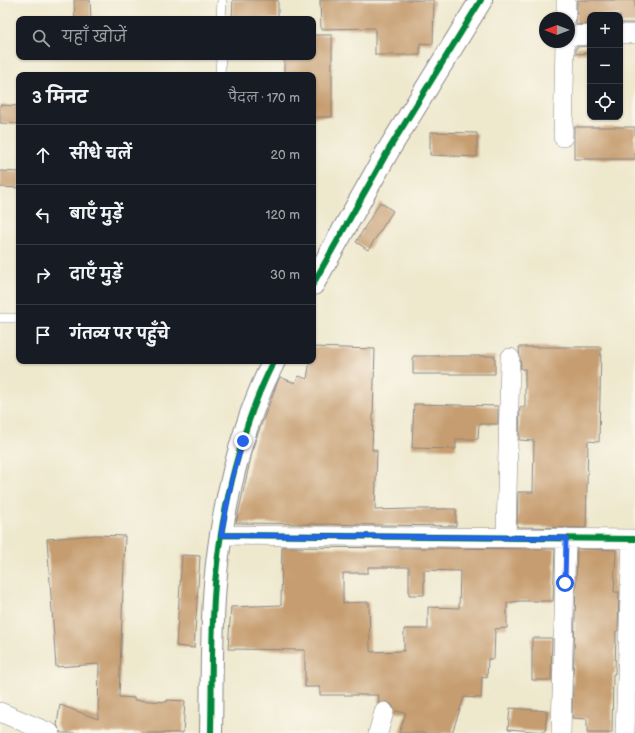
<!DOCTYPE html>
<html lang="hi">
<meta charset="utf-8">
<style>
body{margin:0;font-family:"Balsamiq Sans","Playpen Sans Deva",sans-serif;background:#20242c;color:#f1f3f6}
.controls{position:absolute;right:12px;top:12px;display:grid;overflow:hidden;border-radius:8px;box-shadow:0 1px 3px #0004}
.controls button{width:36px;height:36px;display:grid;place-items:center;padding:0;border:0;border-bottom:1px solid #363941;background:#171b24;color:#f1f3f6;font:20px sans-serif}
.compass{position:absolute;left:539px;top:12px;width:36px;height:36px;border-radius:50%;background:#171b24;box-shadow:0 1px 3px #0004;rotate:270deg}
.stop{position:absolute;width:12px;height:12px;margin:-9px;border:3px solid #2563eb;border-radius:50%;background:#fff}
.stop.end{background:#2563eb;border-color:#fff;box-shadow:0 1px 4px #0008}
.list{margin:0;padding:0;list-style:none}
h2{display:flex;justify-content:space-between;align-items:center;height:52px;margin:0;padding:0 16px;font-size:17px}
h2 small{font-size:13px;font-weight:400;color:#9ea1a6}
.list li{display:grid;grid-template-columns:26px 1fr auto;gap:12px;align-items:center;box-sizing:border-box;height:60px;padding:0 16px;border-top:1px solid #363941}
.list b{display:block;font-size:15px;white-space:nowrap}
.list em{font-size:13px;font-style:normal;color:#9ea1a6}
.icon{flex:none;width:22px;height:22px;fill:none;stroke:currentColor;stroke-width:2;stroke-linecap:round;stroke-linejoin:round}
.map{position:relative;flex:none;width:635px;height:733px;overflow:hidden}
.search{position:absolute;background:#171b24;box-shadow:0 1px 3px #0004;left:16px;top:16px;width:300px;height:44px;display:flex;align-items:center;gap:10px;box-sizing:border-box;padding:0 14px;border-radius:8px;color:#9ea1a6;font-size:15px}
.panel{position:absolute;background:#171b24;box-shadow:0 1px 3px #0004;left:16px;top:72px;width:300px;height:292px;border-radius:8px}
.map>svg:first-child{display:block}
.building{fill:#c69d6f;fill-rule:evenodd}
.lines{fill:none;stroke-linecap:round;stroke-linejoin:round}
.lane-casing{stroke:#888584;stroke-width:10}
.street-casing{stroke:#888584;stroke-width:20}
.secondary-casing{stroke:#888584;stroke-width:24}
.lane{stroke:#fff;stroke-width:9}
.street{stroke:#fff;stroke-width:19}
.secondary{stroke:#fff;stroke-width:22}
.cycleway-casing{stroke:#fbf7ec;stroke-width:8}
.cycleway{stroke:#00873e;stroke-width:6}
.route{stroke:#2563eb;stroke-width:5}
</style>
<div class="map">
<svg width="635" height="733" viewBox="0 0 635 733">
<rect width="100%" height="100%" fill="#fbf7ec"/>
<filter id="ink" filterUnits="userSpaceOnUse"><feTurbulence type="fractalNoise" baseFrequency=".025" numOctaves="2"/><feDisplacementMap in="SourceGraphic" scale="8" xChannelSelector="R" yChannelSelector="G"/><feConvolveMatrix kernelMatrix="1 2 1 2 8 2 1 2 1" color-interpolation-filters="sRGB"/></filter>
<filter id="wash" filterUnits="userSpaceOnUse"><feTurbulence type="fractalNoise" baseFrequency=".012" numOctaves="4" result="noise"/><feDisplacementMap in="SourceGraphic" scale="16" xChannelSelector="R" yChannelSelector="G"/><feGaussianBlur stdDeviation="0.9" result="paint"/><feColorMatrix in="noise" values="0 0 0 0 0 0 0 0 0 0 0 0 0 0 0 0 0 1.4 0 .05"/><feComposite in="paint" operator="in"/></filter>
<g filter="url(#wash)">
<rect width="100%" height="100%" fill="#eee8cd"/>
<g id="blocks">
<path class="building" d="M74,0H90L91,19H75Z
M233,0H278V19H232Z
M320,0H434L433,44L420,43V55H375V28L321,29Z
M577,0H635V23H620V15H590V24L576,25Z
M313,35H332V117H313V75H284V57H313Z
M590,46V53L576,54V47Z
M0,105L19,106V124L0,123Z
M574,127H635V159H574Z
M430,132L477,133V157L430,155Z
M0,171L19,172V188L0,187Z
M380,202L393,211L368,250L356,242Z
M313,347L375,349L372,450H377L375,510L411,509H456V526L236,523L254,444L274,391L280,377L295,383L299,376L307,379L310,361H313Z
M519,347H601L599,442L588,441L586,528L517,527L518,492H533L534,441L519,440L520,407H525V369H521Z
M413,356H495V374H413Z
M414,404L498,406V424H479L478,439H456V449L412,448Z
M95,535L125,536L119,697L134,698V700L167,702V700L185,701L183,733H61L57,725L60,705L98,719L99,664L56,667L47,539Z
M282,547L555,549L553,601H519L507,603V628L495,629L494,659H488L487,678L482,677L481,698L464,697L452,733H399L406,713L395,711L392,705L387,702L378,703L379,695H320V687H305V650L228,649L231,607L281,605ZM368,567H409V595H424V570L460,571L459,608L428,607V629H404V651L371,652L370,650L369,602L343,603V573H368Z
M577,549L616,550L614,592H619L618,631H616L615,674H613L612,733H587V719L572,718Z
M182,555L200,556L194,648L176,646Z
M532,638H552L551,680H532Z
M510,708L547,711L545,732L508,729Z"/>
</g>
</g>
<g filter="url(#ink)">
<use href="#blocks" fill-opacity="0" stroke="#888584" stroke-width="1"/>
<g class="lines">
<defs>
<path id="lane" d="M221,19L222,0
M220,75L221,57
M0,318H19"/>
<path id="street" d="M566,18V0
M620,34H635
M569,36L590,35
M563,137L565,42
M221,535L635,539
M506,538L510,358
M0,712L50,733
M378,733L384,712
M561,733L566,538
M625,733L632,539"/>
<path id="secondary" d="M313,284L389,149L481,0
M211,733C212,684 211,633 215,584C221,512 241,425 274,361"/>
</defs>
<use href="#lane" class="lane-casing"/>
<use href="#street" class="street-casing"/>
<use href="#secondary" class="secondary-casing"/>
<use href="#lane" class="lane"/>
<use href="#street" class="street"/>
<use href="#secondary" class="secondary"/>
<defs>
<path id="cycleway" d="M313,284L389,149L481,0
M221,535L635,539
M211,733C212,684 211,633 215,584C221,512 241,425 274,361"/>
</defs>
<use href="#cycleway" class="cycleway-casing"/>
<use href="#cycleway" class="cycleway"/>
</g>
</g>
<g class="lines" filter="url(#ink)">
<path class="route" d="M243,441L232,479L221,535L566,538L565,583"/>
</g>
</svg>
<div class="controls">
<button>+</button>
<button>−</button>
<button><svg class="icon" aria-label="locate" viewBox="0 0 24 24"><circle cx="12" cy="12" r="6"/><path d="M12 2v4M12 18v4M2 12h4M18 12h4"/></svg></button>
</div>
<svg class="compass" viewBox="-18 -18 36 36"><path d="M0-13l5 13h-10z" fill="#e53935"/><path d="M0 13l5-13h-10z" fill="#9ea1a6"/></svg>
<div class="stop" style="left:565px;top:583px"></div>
<div class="stop end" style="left:243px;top:441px"></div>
<div class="search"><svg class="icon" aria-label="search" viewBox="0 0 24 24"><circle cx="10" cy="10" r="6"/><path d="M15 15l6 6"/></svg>यहाँ खोजें</div>
<section class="panel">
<h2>3 मिनट<small>पैदल · 170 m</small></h2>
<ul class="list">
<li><svg class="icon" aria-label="ahead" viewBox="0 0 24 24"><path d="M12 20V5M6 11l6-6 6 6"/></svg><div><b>सीधे चलें</b></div><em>20 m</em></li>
<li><svg class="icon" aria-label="left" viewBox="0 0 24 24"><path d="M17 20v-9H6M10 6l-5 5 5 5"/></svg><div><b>बाएँ मुड़ें</b></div><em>120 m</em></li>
<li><svg class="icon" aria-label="right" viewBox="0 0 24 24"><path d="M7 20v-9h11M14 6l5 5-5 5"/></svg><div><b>दाएँ मुड़ें</b></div><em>30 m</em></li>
<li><svg class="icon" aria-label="arrive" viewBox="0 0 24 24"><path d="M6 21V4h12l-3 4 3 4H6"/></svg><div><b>गंतव्य पर पहुँचे</b></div></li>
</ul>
</section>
</div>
